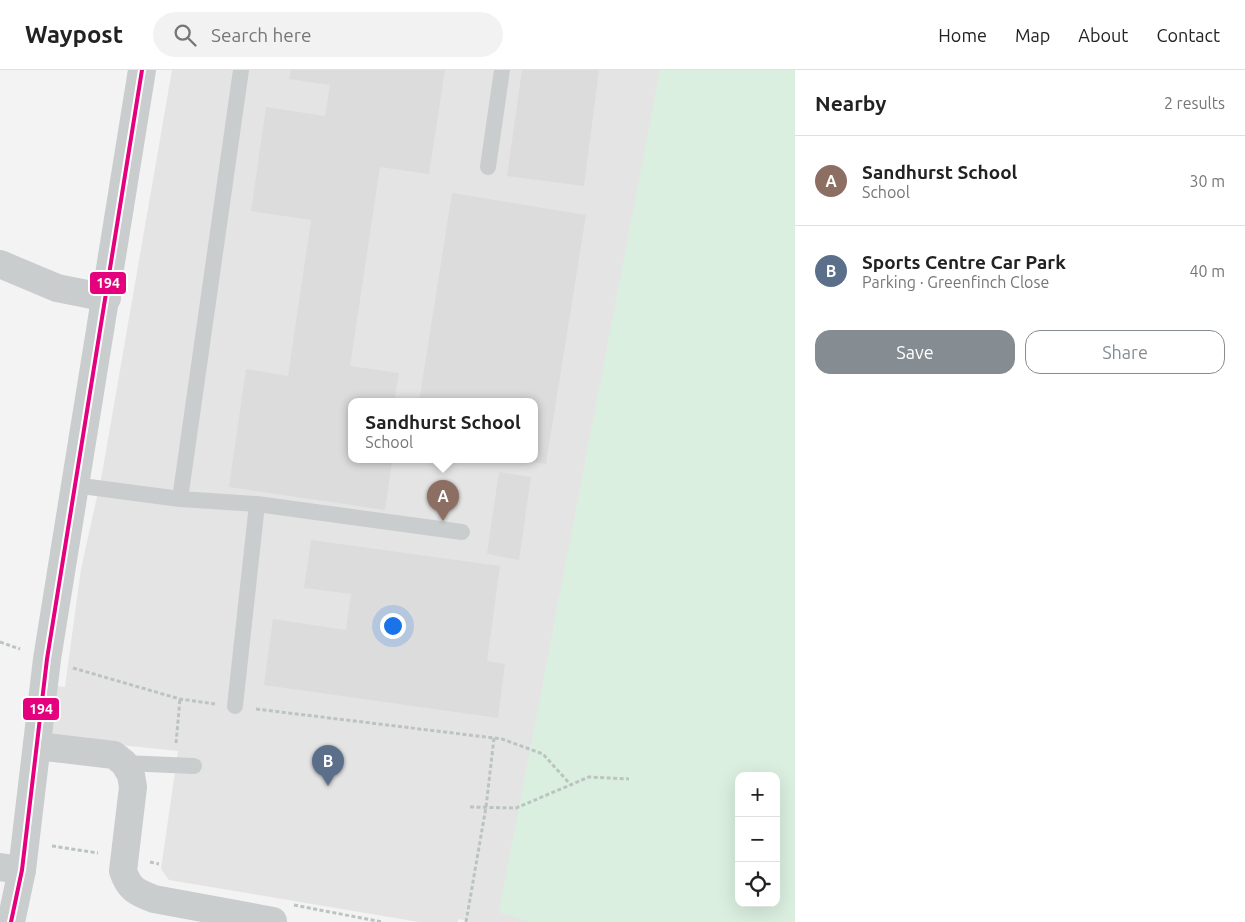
<!DOCTYPE html>
<meta charset="utf-8">
<style>
body{margin:0;font-family:Ubuntu,sans-serif;background:#f2f2f2;color:#222}
.controls{position:absolute;right:15px;bottom:15px;display:grid;overflow:hidden;border-radius:10px;box-shadow:0 5px 20px #0002}
.controls button{width:45px;height:45px;display:grid;place-items:center;padding:0;border:0;border-bottom:1px solid #e0e0e0;background:#fff;color:#222;font:25px sans-serif}
.you{position:absolute;left:392px;top:555px;width:18px;height:18px;margin:-12px;border:4px solid #fff;border-radius:50%;background:#1a73e8;box-shadow:0 0 0 8px #1a73e833}
.badge{display:grid;place-items:center;width:32px;height:32px;border-radius:50%;background:#868d92;color:#fff;font-size:16px;font-weight:700}
.pin{position:absolute;translate:-50% -41px;filter:drop-shadow(0 1px 2px #0008)}
.pin::after{content:'';position:absolute;top:26px;width:18px;height:15px;background:inherit;clip-path:polygon(0 0,100% 0,50% 100%)}
.popup{position:absolute;left:348px;top:328px;width:190px;height:65px;box-sizing:border-box;display:grid;place-content:center;border-radius:10px;background:#fff;filter:drop-shadow(0 1px 4px #0005);font-size:16px;white-space:nowrap;color:#767676}
.popup b{font-size:19px;color:#222}
.popup::after{content:'';position:absolute;left:50%;top:100%;margin-left:-10px;border:10px solid transparent;border-top-color:#fff}
.list{margin:0;padding:0;list-style:none}
h2{display:flex;justify-content:space-between;align-items:center;height:65px;margin:0;padding:0 20px;font-size:21px}
h2 small{font-size:16px;font-weight:400;color:#767676}
.list li{display:grid;grid-template-columns:32px 1fr auto;gap:15px;align-items:center;box-sizing:border-box;height:90px;padding:0 20px;border-top:1px solid #e0e0e0}
.list b{display:block;font-size:19px;white-space:nowrap}
.list p{margin:0;font-size:16px;white-space:nowrap;color:#767676}
.list em{font-size:16px;font-style:normal;color:#767676}
.actions{display:flex;gap:10px;padding:15px 20px}
.actions a{flex:1;padding:11px 0;border:1px solid #868d92;border-radius:15px;text-align:center;font-size:18px;color:#868d92}
.actions .main{background:#868d92;color:#fff}
.icon{flex:none;width:28px;height:28px;fill:none;stroke:currentColor;stroke-width:2;stroke-linecap:round;stroke-linejoin:round}
.map{position:relative;flex:none;width:795px;height:852px;overflow:hidden}
header{display:flex;align-items:center;gap:30px;box-sizing:border-box;height:70px;padding:0 25px;background:#fff;border-bottom:1px solid #e0e0e0}
header strong{font-size:24px}
nav{display:flex;gap:28px;margin-inline-start:auto;font-size:18px}
.search{width:350px;height:45px;background:#f2f2f2;display:flex;align-items:center;gap:12px;box-sizing:border-box;padding:0 18px;border-radius:28px;color:#767676;font-size:19px}
main{display:flex}
aside{flex:1;background:#fff}
.map>svg:first-child{display:block}
.education{fill:#e5e4e4;fill-rule:evenodd}
.green{fill:#daefe0;fill-rule:evenodd}
.building{fill:#dcdcdd}
.lines{fill:none;stroke-linecap:round;stroke-linejoin:round}
.path{stroke:#bbc4c1;stroke-width:3;stroke-dasharray:4 2.5;stroke-linecap:butt}
.service{stroke:#cacdce;stroke-width:16}
.minor{stroke:#cacdce;stroke-width:28}
.tertiary{stroke:#cacdce;stroke-width:28}
.bus-1-casing{stroke:#fff;stroke-width:8}
.bus-1{stroke:#e5007d;stroke-width:4}
.line-badge{stroke:#fff;stroke-width:2}
.badge-label{font-size:14px;text-anchor:middle;font-weight:bold;fill:#fff}
</style>
<header>
<strong>Waypost</strong>
<div class="search"><svg class="icon" aria-label="search" viewBox="0 0 24 24"><circle cx="10" cy="10" r="6"/><path d="M15 15l6 6"/></svg>Search here</div>
<nav><a>Home</a><a>Map</a><a>About</a><a>Contact</a></nav>
</header>
<main>
<div class="map">
<svg width="795" height="852" viewBox="0 0 795 852">
<rect width="100%" height="100%" fill="#f3f3f3"/>
<path class="education" d="M172,0H795V852H471L459,849L457,852H419L169,810L161,799L178,681L101,673L50,665L55,616L65,617L81,499L102,404ZM352,332H534V390H352ZM739,706H776V833H739Z"/>
<path class="green" d="M660,0H795V852H531L499,842ZM739,706H776V833H739Z"/>
<path class="building" d="M291,0H445L429,104L380,97L350,296L399,303L394,332H352V390L392,393L385,440L229,417L246,299L288,306L311,150L251,141L266,37L325,46L330,15L289,9Z
M522,0H599L584,116L507,106Z
M452,123L586,145L546,394L524,391L534,390V332H419Z
M499,402L531,407L519,490L487,484Z
M311,470L500,496L487,591L505,594L498,648L264,615L273,549L346,560L351,524L304,518Z"/>
<g class="lines">
<path class="path" d="M0,572L20,579
M73,598L180,629L215,634
M256,639L502,669L543,684L570,714
M176,673L180,629
M470,737L516,738L589,707L629,709
M52,776L98,783
M150,792L159,794
M294,835L382,852
M466,852L486,737L494,668"/>
<path class="service" d="M488,97L502,0
M74,415L180,429L257,434L462,462
M180,429L241,0
M235,636L257,434
M124,693L194,696"/>
<path class="minor" d="M0,194L57,218L107,228
M37,676L114,685L124,693L131,705L133,717L123,801C129,819 136,822 154,829L273,851
M0,797L22,800"/>
<path class="tertiary" d="M11,852L22,800L47,589L142,0"/>
<defs>
<path id="bus-1" d="M11,852L22,800L47,589L142,0"/>
</defs>
<use href="#bus-1" class="bus-1-casing"/>
<use href="#bus-1" class="bus-1"/>
</g>
<g class="line-badge">
<rect x="89" y="201" width="38" height="24" rx="5" fill="#e5007d"/>
<rect x="22" y="627" width="38" height="24" rx="5" fill="#e5007d"/>
</g>
<g class="badge-label">
<text x="108" y="218">194</text>
<text x="41" y="644">194</text>
</g>
</svg>
<div class="controls">
<button>+</button>
<button>−</button>
<button><svg class="icon" aria-label="locate" viewBox="0 0 24 24"><circle cx="12" cy="12" r="6"/><path d="M12 2v4M12 18v4M2 12h4M18 12h4"/></svg></button>
</div>
<div class="you"></div>
<div class="pin badge" style="left:443px;top:451px;background:#8d6e63">A</div>
<div class="popup"><b>Sandhurst School</b>School</div>
<div class="pin badge" style="left:328px;top:716px;background:#5c6f8a">B</div>
</div>
<aside>
<h2>Nearby<small>2 results</small></h2>
<ul class="list">
<li><span class="badge" style="background:#8d6e63">A</span><div><b>Sandhurst School</b><p>School</p></div><em>30 m</em></li>
<li><span class="badge" style="background:#5c6f8a">B</span><div><b>Sports Centre Car Park</b><p>Parking · Greenfinch Close</p></div><em>40 m</em></li>
</ul>
<div class="actions"><a class="main">Save</a><a>Share</a></div>
</aside>
</main>
